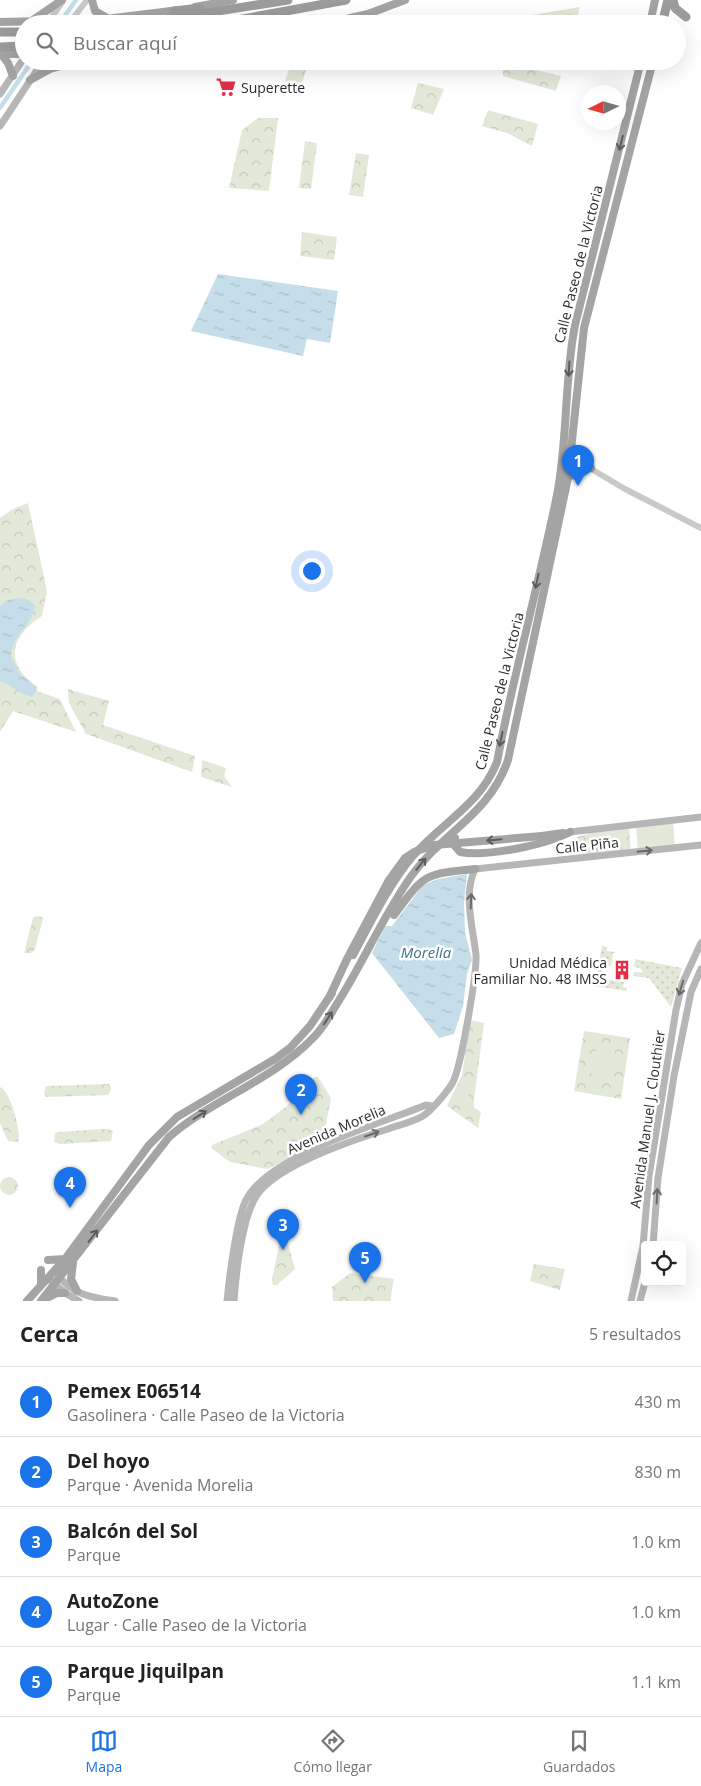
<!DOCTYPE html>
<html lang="es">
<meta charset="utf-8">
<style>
body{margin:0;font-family:"Open Sans",sans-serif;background:#f2f2f2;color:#222}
.controls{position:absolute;right:15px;bottom:15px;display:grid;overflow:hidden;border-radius:5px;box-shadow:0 5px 20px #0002}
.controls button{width:45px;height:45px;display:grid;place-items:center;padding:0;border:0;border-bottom:1px solid #e0e0e0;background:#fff;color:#222;font:25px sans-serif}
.compass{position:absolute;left:581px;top:85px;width:45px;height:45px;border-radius:50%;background:#fff;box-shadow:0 5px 20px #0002;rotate:265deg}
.you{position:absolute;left:311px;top:570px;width:18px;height:18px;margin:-12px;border:4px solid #fff;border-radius:50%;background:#1a73e8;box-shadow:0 0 0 8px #1a73e833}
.badge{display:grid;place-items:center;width:32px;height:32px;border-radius:50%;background:#1a73e8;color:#fff;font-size:16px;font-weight:700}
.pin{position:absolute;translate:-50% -41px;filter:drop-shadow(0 1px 2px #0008)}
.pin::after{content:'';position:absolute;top:26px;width:18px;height:15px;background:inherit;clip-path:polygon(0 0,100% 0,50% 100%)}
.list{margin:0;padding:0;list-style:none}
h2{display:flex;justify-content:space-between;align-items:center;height:65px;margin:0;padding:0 20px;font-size:21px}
h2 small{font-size:16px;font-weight:400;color:#767676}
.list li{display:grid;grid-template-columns:32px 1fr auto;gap:15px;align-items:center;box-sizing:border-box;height:70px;padding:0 20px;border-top:1px solid #e0e0e0}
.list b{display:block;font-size:19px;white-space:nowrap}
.list p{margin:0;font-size:16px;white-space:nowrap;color:#767676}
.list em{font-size:16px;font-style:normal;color:#767676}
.icon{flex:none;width:28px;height:28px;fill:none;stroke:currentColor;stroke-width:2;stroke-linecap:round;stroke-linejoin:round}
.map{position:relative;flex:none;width:701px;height:1301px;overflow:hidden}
.search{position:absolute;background:#fff;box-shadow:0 5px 20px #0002;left:15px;right:15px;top:15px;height:55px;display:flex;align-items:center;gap:12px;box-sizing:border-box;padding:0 18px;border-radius:28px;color:#767676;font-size:19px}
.sheet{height:415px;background:#fff}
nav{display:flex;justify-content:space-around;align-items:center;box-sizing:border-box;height:70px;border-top:1px solid #e0e0e0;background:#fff;font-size:14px;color:#767676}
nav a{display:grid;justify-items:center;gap:2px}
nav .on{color:#1a73e8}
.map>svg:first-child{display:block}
.grass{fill:url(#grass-dots)}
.forest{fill:url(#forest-crowns)}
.pitch{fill:#e3e9d9}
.water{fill:url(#water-ripples)}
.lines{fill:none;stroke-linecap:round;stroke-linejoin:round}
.canal{stroke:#c5dee9;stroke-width:4.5}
.tertiary{stroke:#c9c9c9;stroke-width:6}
.secondary{stroke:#b6b6b6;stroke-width:7}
.primary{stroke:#a4a4a4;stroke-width:8}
.trunk{stroke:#9c9c9c;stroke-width:9}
.primary-bridge{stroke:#a4a4a4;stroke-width:8}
.oneway{stroke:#5c5c5c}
.oneway2{stroke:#6a6a6a}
.labels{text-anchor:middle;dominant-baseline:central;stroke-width:5;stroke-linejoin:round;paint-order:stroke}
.poi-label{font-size:14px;fill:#2c2c2c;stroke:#fff;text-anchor:start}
.street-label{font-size:14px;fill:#2c2c2c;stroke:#fff}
.water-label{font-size:15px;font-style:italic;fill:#3c728b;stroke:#fff}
</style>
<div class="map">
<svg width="701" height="1301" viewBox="0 0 701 1301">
<defs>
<pattern id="grass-dots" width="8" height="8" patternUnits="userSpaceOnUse" patternTransform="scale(1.25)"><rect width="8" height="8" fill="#e3e9d9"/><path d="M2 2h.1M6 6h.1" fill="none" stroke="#c3c8ba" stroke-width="1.8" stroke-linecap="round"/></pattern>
<pattern id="forest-crowns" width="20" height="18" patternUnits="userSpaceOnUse" patternTransform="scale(1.25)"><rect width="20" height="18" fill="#e3e9d9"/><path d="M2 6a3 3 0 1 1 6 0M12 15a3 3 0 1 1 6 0" fill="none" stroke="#c3c8ba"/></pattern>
<pattern id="water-ripples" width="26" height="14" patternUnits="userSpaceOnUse" patternTransform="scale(1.25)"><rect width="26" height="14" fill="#c5dee9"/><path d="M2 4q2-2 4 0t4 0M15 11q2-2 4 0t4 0" fill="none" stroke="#a9bfc8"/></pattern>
</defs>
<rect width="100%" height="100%" fill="#fff"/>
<path class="grass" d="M602,946L607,947V951L616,952L613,953L611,966L603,965L601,979L624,982L623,987L627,988V991L595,986Z
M635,959L682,968L671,1007L649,978L633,976L634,972L644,973L640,968L634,967Z"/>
<path class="forest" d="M580,7L575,24H513L514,18Z
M292,61H309L302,83L285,81Z
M502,62L561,76L556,91L503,76Z
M418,83L444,89L433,115L411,108Z
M488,110L538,124L532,146L507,133L482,126Z
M258,118H278L269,191L229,188L242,130Z
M305,141L317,143L311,189L299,188Z
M356,153L369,155L363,197L349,195Z
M302,232L337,237L334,260L300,256Z
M28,503L47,591L42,616C9,637 4,664 38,687L37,691L60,699L76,732L13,711L0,732V518L13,509Z
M68,689L109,701L103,725L195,756L192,772L86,734L69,703Z
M202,760L226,768L224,776L232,787L201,777Z
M629,828L631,852L582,856L577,837L602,830Z
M36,916L43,917V919L35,949L32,953H24L33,918Z
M470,1020L484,1023L474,1099V1108L481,1112L478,1128L447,1106L462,1075Z
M584,1031L630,1038L621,1099L574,1091Z
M315,1077H318L331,1098L323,1140L268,1169L230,1162L211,1148L212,1145L263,1124L287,1106Z
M109,1084L111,1089L108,1095L46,1097L44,1093L46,1086Z
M0,1087C10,1090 22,1132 18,1142L8,1141L0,1123Z
M102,1129L113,1130L111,1141L60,1144L54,1142L55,1133L58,1132Z
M0 1186a9 9 0 1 1 18 0a9 9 0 1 1-18 0Z
M282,1229L284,1230L295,1269L277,1285H273L272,1280Z
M534,1264L565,1269L560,1290L530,1281Z
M350,1273L394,1279L390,1301H333L332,1287Z"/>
<path class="pitch" d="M673,822L675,846L638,850L636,826Z
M597,1044L616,1047L609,1083L590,1080Z
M461,1079L473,1083L465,1103L453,1099Z"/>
<path class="water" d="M218,274L338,291L330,343L307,339L303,356L191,331Z
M17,598L27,599L35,605C35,622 13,634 11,655L20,674L36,687V692L32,697C19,694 12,685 0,681V606L5,601Z
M467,874L464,904L465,932L472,960L467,974L463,1006L454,1034L439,1038L372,953L385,926H392L423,885L438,879Z"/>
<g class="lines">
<path class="canal" d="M61,21L76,0
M0,108L32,61"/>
<path class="tertiary" d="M49,21L63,1
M71,21L87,0
M566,454L625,489L701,528"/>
<path class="secondary" d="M0,94L24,58
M0,126L43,61
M570,832L701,817
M653,1245L658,1178L674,1076L691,992L701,969
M57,1273C69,1294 93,1298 115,1301
M50,1280L65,1293L79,1301
M227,1301C229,1280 237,1216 246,1200C269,1155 380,1124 426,1105L431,1106
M234,1301C236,1273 242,1217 257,1195C278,1165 353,1140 388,1129C399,1125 413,1122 423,1116C432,1110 448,1091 453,1082C461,1066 477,974 476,955C473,928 463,895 475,869L701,845
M631,1301L643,1246L649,1176L676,1010L682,984L701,943
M640,1301L645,1282"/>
<path class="primary" d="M92,0L95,11L107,18
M195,7L233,0
M33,20L62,0
M0,22L98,20L179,10
M324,24L368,14L405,0
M650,24L655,0
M0,54H24
M1,54L8,63L13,76
M30,80L50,69L79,61
M568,478L576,471L591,468
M542,836L563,833
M455,838L454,845L460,852C487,857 545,845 570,832
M394,915C425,874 423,874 475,869
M353,955C371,922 388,886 412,857C441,823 480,805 497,762C514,672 539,584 557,495C568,439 564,381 575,325L641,61
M48,1260L65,1259
M73,1263L71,1279L77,1291
M41,1285V1270
M45,1299L57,1293H65
M27,1301L65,1259L149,1145L177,1117L275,1059L290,1048L310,1026L332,993
M41,1301L169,1137C213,1099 271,1081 312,1039C323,1029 330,1015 338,1002C364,961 384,914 412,875C444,831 489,815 508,760L568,478L584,328L653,61"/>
<path class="trunk" d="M673,0L675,8L686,17
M174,11L200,8
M663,20L668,0
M136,24L288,0
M215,24L346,0
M0,32H24
M0,47L24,46"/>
<path class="primary-bridge" d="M329,998L347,959L389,880L405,858L414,852L434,845L542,836"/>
</g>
<defs><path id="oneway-shaft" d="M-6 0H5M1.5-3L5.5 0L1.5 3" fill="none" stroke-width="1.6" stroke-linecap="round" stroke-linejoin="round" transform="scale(1.25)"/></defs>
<g class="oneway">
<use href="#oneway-shaft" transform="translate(621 143) rotate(104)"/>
<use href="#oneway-shaft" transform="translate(569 369) rotate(93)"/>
<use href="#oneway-shaft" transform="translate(537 581) rotate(102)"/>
<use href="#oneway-shaft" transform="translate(501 739) rotate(102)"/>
<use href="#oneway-shaft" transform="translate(494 840) rotate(175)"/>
<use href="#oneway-shaft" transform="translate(421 864) rotate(-51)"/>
<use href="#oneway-shaft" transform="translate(328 1018) rotate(-57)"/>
<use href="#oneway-shaft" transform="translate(200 1115) rotate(-32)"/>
<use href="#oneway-shaft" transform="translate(93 1236) rotate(-53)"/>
</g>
<g class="oneway2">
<use href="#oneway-shaft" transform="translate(645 851) rotate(-6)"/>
<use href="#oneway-shaft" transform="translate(471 901) rotate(-88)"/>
<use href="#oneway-shaft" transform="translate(681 988) rotate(107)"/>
<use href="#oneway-shaft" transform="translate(372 1134) rotate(-19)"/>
<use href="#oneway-shaft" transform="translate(657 1196) rotate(-87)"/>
</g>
<defs>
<symbol id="supermarket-bare" viewBox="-9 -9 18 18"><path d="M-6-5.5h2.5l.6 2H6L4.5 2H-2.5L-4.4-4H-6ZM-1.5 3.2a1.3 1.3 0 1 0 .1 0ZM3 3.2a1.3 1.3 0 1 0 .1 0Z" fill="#e12f48" stroke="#fff" stroke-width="2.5" paint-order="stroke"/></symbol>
<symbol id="building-bare" viewBox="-9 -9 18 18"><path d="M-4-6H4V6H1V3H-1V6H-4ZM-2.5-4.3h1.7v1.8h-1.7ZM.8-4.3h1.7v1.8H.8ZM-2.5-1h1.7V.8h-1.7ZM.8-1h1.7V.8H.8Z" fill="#e12f48" stroke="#fff" stroke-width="2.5" paint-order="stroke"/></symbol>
</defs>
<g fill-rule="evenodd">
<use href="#supermarket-bare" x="212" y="73" width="28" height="28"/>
<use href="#building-bare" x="608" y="956" width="28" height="28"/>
</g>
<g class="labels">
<g class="poi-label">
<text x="241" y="87">Superette</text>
<text x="607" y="962" text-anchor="end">Unidad Médica<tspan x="607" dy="16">Familiar No. 48 IMSS</tspan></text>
</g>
<g class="street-label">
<text transform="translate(578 264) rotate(-76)">Calle Paseo de la Victoria</text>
<text transform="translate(499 691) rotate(-76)">Calle Paseo de la Victoria</text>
<text transform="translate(587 845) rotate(-6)">Calle Piña</text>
<text transform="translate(647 1119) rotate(-82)">Avenida Manuel J. Clouthier</text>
<text transform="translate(336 1129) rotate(-23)">Avenida Morelia</text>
</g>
<g class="water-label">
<text x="426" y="952">Morelia</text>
</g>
</g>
</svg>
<div class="controls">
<button><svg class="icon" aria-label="locate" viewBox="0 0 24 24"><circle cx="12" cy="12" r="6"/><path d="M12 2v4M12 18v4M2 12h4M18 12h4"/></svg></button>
</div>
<svg class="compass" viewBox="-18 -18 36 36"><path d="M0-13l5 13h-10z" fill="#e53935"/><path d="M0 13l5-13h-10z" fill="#767676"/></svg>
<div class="you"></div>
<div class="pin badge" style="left:578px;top:486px">1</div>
<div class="pin badge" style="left:301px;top:1115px">2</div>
<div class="pin badge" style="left:283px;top:1250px">3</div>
<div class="pin badge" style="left:70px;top:1208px">4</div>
<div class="pin badge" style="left:365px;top:1283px">5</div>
<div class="search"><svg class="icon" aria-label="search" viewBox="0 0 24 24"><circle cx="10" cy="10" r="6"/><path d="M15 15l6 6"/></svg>Buscar aquí</div>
</div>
<section class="sheet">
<h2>Cerca<small>5 resultados</small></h2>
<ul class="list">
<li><span class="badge">1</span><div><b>Pemex E06514</b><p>Gasolinera · Calle Paseo de la Victoria</p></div><em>430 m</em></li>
<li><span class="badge">2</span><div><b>Del hoyo</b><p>Parque · Avenida Morelia</p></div><em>830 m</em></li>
<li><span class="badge">3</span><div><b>Balcón del Sol</b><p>Parque</p></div><em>1.0 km</em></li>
<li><span class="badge">4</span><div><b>AutoZone</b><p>Lugar · Calle Paseo de la Victoria</p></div><em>1.0 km</em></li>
<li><span class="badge">5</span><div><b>Parque Jiquilpan</b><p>Parque</p></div><em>1.1 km</em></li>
</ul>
</section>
<nav>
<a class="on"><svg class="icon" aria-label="map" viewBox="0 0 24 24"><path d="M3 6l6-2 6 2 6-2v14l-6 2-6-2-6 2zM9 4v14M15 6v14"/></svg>Mapa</a>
<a><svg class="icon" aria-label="directions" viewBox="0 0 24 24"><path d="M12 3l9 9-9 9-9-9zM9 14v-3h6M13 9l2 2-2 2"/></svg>Cómo llegar</a>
<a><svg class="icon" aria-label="saved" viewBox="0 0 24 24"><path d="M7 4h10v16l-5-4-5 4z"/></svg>Guardados</a>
</nav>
